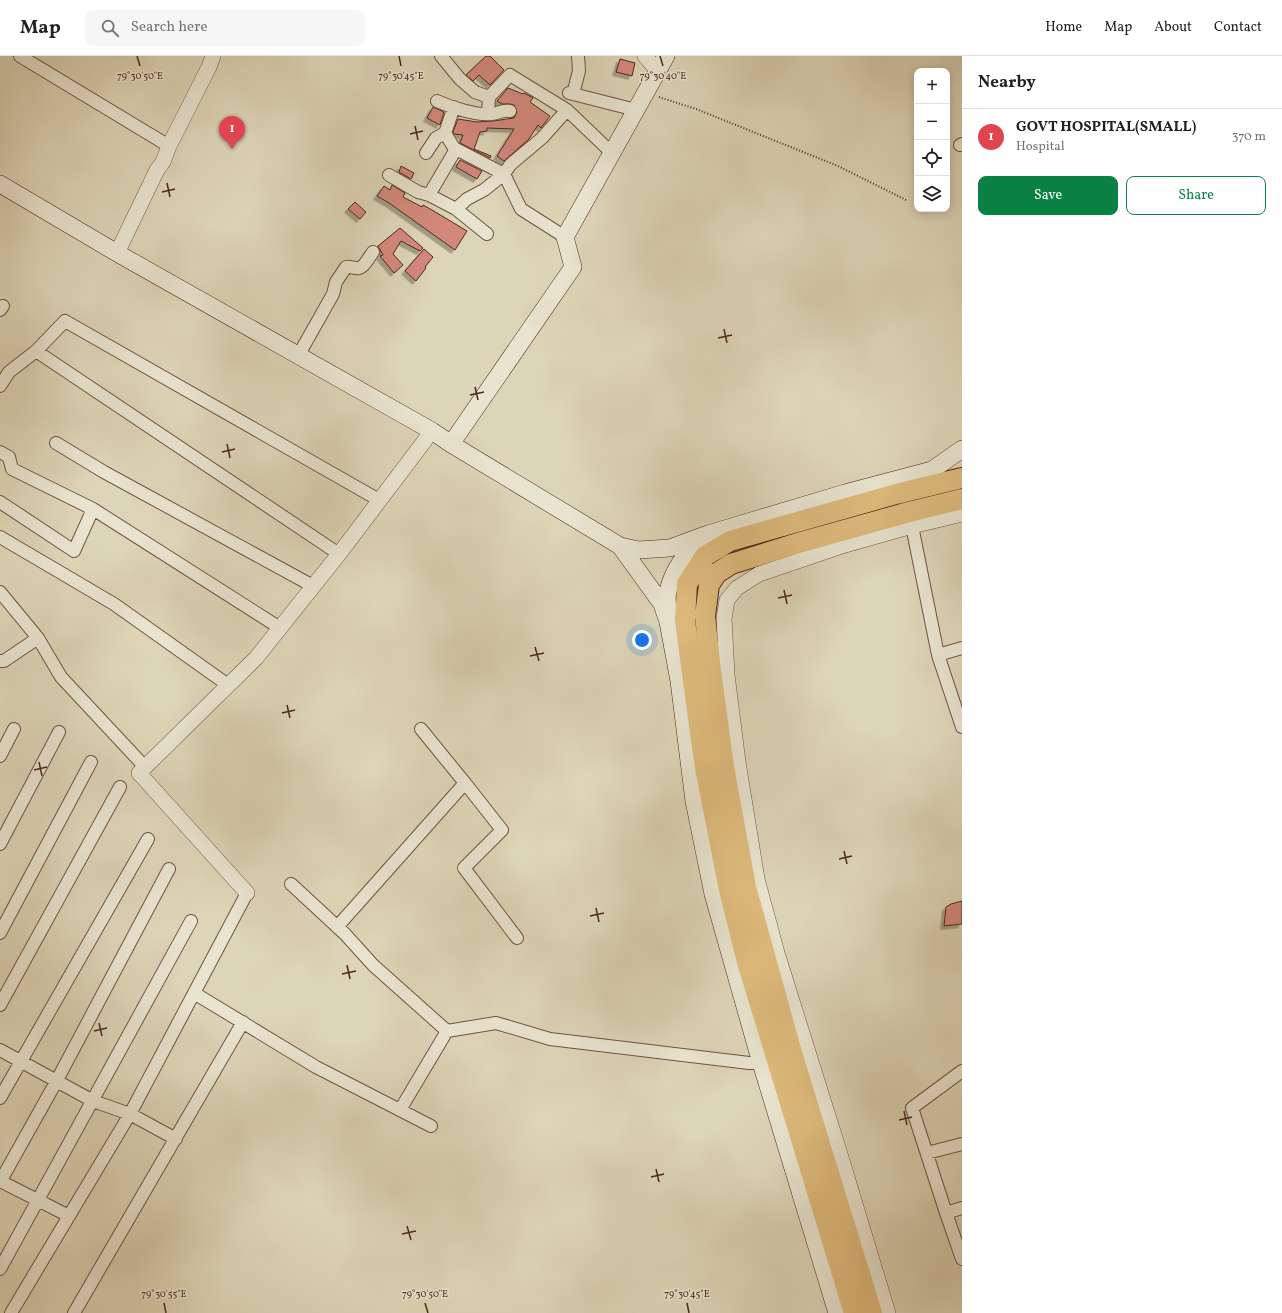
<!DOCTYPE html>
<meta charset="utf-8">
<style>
body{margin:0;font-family:Vollkorn,serif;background:#f6f6f6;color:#202124}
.controls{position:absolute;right:12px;top:12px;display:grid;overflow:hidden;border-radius:8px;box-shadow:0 2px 10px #0003}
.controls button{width:36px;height:36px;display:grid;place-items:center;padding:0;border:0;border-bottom:1px solid #e0e0e0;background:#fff;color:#202124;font:20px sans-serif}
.you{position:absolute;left:642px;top:584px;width:14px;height:14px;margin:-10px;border:3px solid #fff;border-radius:50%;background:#1a73e8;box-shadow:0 0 0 6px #1a73e833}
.badge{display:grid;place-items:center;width:26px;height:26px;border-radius:50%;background:#0b8043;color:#fff;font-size:13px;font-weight:700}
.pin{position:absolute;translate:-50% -33px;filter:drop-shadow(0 1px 2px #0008)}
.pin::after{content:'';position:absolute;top:21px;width:14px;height:12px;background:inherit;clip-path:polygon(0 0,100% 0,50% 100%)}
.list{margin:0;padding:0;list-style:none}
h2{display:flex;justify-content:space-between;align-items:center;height:52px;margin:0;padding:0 16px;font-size:17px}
h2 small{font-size:13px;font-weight:400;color:#757577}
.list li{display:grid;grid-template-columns:26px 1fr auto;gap:12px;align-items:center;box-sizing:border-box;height:56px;padding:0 16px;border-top:1px solid #e0e0e0}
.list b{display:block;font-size:15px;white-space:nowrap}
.list p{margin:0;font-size:13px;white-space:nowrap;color:#757577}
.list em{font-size:13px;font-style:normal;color:#757577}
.actions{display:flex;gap:8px;padding:12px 16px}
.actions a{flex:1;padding:9px 0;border:1px solid #0b8043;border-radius:8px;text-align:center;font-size:14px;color:#0b8043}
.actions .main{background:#0b8043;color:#fff}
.icon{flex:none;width:22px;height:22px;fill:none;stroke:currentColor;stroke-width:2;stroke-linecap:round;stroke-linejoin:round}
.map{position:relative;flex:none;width:962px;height:1257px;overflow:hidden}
header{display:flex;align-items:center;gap:24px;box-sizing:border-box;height:56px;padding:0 20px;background:#fff;border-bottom:1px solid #e0e0e0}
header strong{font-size:19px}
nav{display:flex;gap:22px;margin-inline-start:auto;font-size:14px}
.search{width:280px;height:36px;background:#f6f6f6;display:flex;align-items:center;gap:10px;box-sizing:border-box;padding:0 14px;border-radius:8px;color:#757577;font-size:15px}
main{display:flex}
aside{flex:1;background:#fff}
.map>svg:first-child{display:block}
.building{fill:#d4887b;stroke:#4b281b;filter:url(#shadow)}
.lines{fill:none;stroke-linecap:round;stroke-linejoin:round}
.minor-casing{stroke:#705342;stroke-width:14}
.tertiary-casing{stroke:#705342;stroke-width:16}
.secondary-casing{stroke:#4b281b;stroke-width:18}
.trunk-casing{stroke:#4b281b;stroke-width:22}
.path{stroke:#4b281b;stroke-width:2;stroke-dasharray:1 2;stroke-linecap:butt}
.minor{stroke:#e9e4d0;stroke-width:12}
.tertiary{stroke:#e9e4d0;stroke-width:15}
.secondary{stroke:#e9e4d0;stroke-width:17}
.trunk{stroke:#deba7c;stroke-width:20}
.ticks{fill:none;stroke:#4b281b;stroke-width:1.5}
.ticks-label{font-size:10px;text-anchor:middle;fill:#4b281b;stroke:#e9e4d0;stroke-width:3;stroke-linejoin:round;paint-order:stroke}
</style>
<header>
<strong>Map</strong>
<div class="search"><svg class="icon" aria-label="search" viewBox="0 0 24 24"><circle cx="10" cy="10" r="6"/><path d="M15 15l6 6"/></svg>Search here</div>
<nav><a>Home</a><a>Map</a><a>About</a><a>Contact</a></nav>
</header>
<main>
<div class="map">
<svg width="962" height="1257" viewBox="0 0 962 1257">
<defs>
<filter id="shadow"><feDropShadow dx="-3.5" dy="3.5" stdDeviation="0" flood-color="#0004"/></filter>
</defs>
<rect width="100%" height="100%" fill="#ddd5b7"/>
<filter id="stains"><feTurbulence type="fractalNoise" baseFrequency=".005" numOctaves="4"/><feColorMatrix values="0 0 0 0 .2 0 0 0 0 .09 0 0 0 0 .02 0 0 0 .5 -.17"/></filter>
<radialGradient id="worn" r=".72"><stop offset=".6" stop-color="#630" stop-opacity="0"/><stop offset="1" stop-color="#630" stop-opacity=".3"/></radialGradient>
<path class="building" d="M486,0H490L504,14L490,29L479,19L473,25L466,19Z
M620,3L635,7L632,20L616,16Z
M508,32L523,38L524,37L533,42L530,46L550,60L541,72L538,69L529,83L504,105L497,100L514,73L487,72V75L480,76L474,93L491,100L490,102L460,87L463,79L454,78L453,76L458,63L477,66L493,65L514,62L517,56L514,49L510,48H502L497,45Z
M433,51L444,56L440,69L427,62Z
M460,104L482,115L477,123L456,111Z
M401,110L414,117L411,123L399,116Z
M392,129L405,137L403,141L422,151L423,149L432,154L467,175L455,194L389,147L377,140L384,130L390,134Z
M355,146L366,156L360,163L348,153Z
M400,172L423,192L420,195L401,185L393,198L403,209L394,217L380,200L383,199L378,190Z
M424,193L433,201L425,211L426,212L416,225L405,215Z
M962,845V868L944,870L946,851L951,848Z"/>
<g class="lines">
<defs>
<path id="minor" d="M20,0L169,90
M441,0L460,23L475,36L489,41
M569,37L636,54
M573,38L579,15L578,0
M437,45C450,51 477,60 492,58C500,57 501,54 510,55
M488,58L489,41L510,19L567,54L612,97
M445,77L454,92L504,118L521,153L565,181
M960,89L962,88
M426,97L436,82L445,77L454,51
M389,119L418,136L429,139L456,153L487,178
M429,139L456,93
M456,153L467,143L484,134L504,118L510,109L542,82L567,54
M0,254L3,250
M36,295L339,498
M298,300L333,238L336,226L346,211C351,210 351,212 356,212C363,214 369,201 373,196
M0,330L9,316L36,295L65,265L379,444
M56,387L104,416L313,530
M0,396L9,401L12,413L93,453L74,495L0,446
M93,453L280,572
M912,470L938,599L962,592
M0,481L114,548L228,629
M0,536L38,582L61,621L145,711
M938,599L962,671
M0,605H4L38,582
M0,700L14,673
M465,727L502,774L464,812L517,882
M0,788L59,676
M291,828L345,878L373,909L447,975L400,1054
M337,871L465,727L421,673
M0,877L91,706
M194,937L316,1011L431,1070
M0,949L120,731
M447,975L496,967L550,983L749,1007H761
M0,994L93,1045L130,1058L247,837
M962,1015L912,1052L946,1157L962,1203
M0,1042L148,783
M927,1097L962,1088
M0,1125L69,1160
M0,1126L56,1026L169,813
M946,1157L962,1152
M0,1213L191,865
M11,1257L130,1058L176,1083
M74,1257L243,966"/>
<path id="tertiary" d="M645,0L658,15
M117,197L157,114L163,106L169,90L209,11L213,0
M247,837L139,717L256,602L339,498L432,375
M888,1257L840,1098L777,897L757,823L738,706L727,619L724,563L727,544L737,532L759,518L845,489L912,470L962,458"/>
<path id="secondary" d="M0,128L117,197L432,375L451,388L620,490L639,494L670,492L708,478L845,437L932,414L962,393
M451,388L573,211L565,181L666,0
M620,490L662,548L668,566L679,625L694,745L713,838L761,1007L837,1257
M668,557C668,550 666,542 668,535C673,514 685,497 702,483"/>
<path id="trunk" d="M854,1257L747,906L729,834L706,717L701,684L685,565L687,528L705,500L730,485L896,438L962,422
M872,1257L792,997L746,831L724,711L710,607L705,560L709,529L717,517L731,508L798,487L909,456L962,443"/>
</defs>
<use href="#minor" class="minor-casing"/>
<use href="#tertiary" class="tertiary-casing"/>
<use href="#secondary" class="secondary-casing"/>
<use href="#trunk" class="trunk-casing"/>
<path class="path" d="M659,41L696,53L838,110L906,144"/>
<use href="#minor" class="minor"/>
<use href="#tertiary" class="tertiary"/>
<use href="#secondary" class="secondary"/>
<use href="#trunk" class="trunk"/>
</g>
<path class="ticks" d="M137,0L140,10M399,0L401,10M660,0L663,10M415,70L418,84M410,78L423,75M167,127L170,141M162,136L175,133M724,273L727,287M718,282L732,279M475,331L478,344M470,339L484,336M227,388L230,402M222,396L235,393M784,534L787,548M778,542L792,539M535,591L539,605M530,600L544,597M287,649L290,662M282,657L295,654M39,706L42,720M34,714L47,711M844,795L847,808M839,803L852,800M596,852L599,866M590,860L604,857M347,909L350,923M342,918L356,915M99,967L102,980M94,975L107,972M904,1055L907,1069M899,1064L912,1061M656,1113L659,1126M651,1121L664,1118M407,1170L411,1184M402,1178L416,1175M164,1247L166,1257M425,1247L428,1257M687,1247L689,1257"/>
<g class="ticks-label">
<text x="140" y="23">79°30'50"E</text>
<text x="401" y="23">79°30'45"E</text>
<text x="663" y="23">79°30'40"E</text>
<text x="164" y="1241">79°30'55"E</text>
<text x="425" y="1241">79°30'50"E</text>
<text x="687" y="1241">79°30'45"E</text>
</g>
<rect width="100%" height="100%" filter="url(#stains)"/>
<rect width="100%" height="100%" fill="url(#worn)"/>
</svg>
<div class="controls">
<button>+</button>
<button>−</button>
<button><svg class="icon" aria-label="locate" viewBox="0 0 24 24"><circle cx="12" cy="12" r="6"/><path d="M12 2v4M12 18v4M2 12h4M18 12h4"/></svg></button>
<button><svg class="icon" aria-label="layers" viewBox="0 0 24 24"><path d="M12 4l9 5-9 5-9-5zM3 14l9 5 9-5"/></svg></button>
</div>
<div class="you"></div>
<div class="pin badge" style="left:232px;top:93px;background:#e0444e">1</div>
</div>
<aside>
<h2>Nearby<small></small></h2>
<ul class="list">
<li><span class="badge" style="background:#e0444e">1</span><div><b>GOVT HOSPITAL(SMALL)</b><p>Hospital</p></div><em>370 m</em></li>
</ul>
<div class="actions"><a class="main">Save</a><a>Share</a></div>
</aside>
</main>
